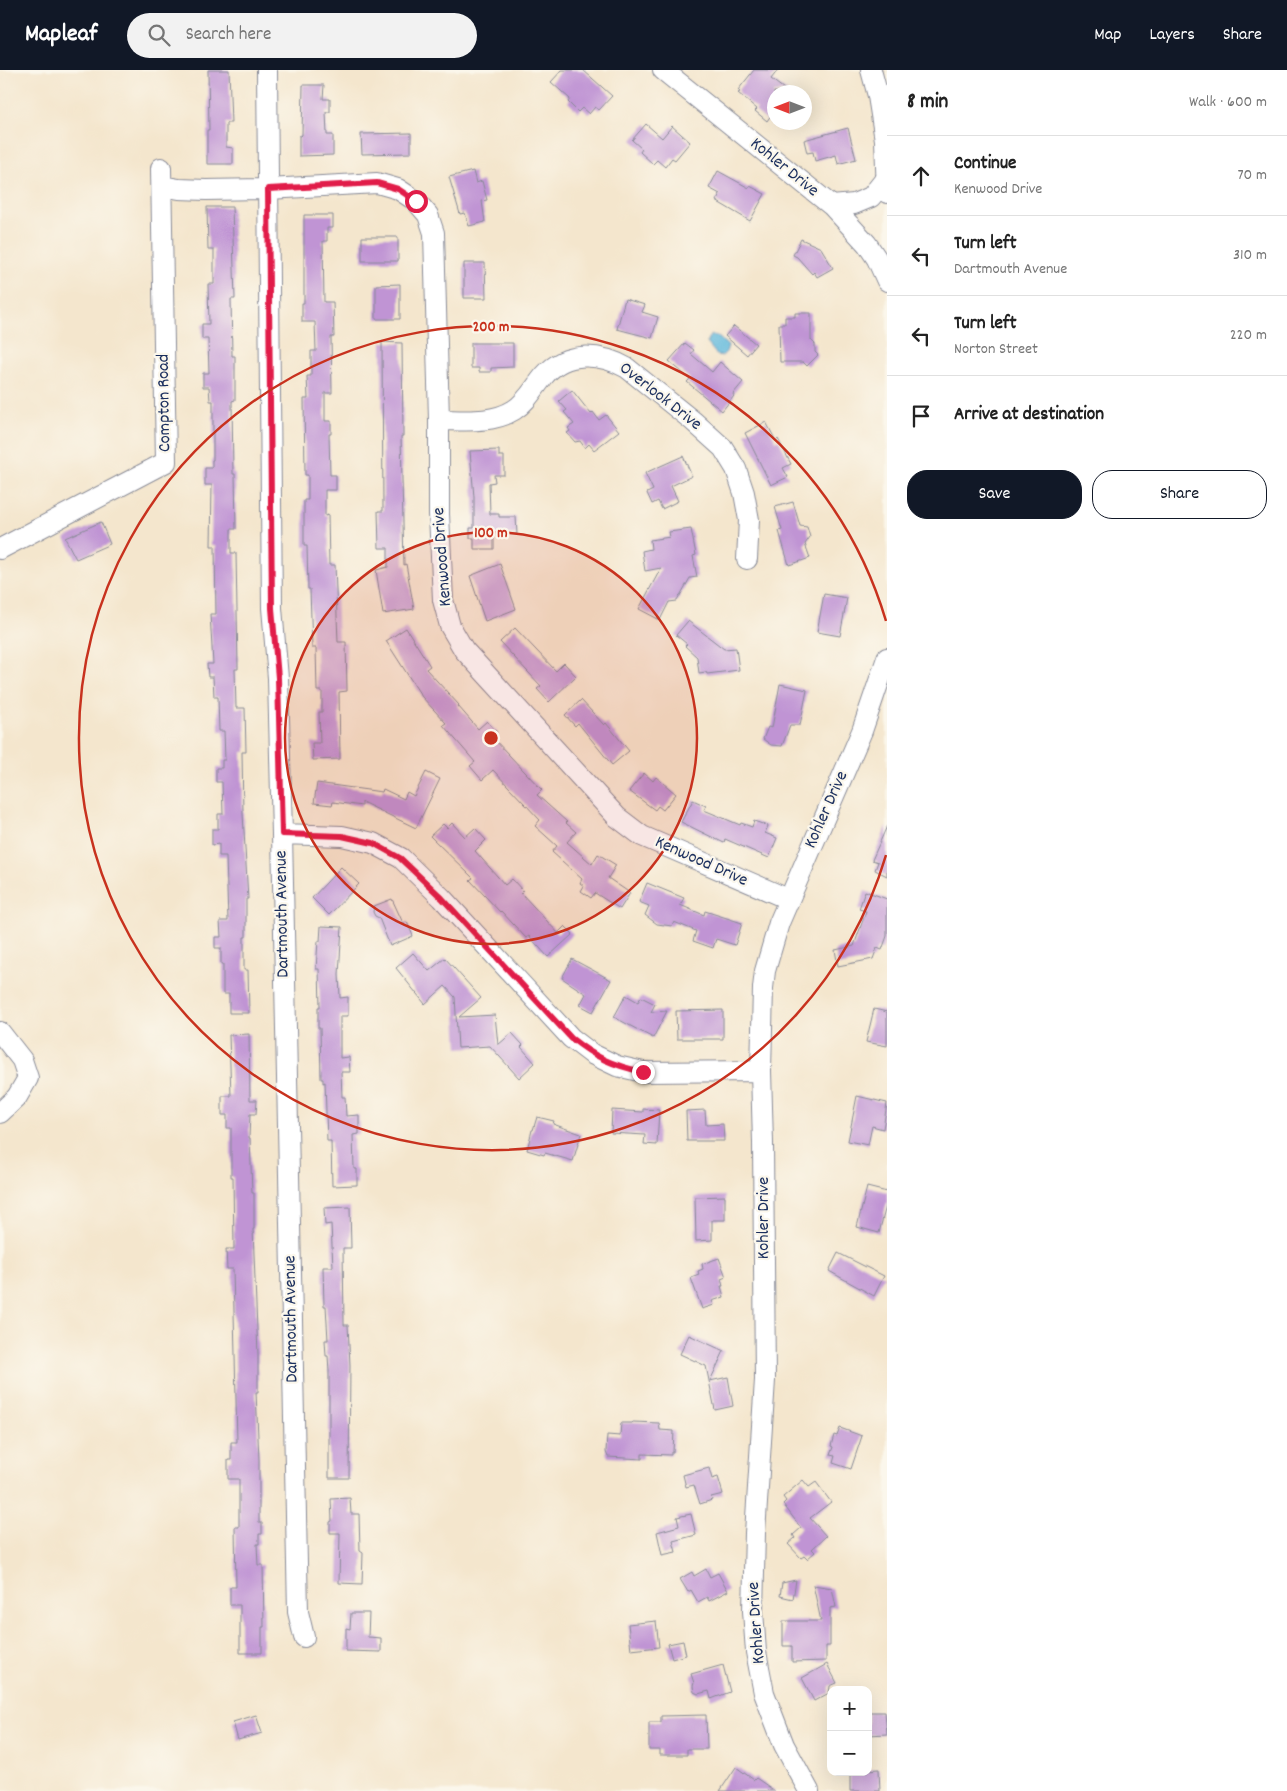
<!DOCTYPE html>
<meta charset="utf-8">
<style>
body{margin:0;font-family:Dekko,sans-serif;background:#f2f2f2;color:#222}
.controls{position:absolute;right:15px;bottom:15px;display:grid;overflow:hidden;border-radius:10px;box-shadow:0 5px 20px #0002}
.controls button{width:45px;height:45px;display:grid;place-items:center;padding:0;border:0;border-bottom:1px solid #e0e0e0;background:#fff;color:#222;font:25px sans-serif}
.compass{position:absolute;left:767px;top:15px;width:45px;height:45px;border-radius:50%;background:#fff;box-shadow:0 5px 20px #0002;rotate:270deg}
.stop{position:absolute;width:15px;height:15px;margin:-11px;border:4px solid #e11d48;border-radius:50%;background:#fff}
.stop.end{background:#e11d48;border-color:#fff;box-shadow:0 1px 5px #0008}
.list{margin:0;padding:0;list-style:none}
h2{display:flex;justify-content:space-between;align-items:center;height:65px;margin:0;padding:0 20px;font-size:21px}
h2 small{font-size:16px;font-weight:400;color:#767676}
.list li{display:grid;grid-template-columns:32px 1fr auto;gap:15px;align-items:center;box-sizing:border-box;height:80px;padding:0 20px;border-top:1px solid #e0e0e0}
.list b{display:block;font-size:19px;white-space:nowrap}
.list p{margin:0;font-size:16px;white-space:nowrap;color:#767676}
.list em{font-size:16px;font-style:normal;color:#767676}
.actions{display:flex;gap:10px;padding:15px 20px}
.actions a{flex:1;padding:11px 0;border:1px solid #111827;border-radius:20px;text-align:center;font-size:18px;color:#111827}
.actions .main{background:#111827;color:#fff}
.icon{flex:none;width:28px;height:28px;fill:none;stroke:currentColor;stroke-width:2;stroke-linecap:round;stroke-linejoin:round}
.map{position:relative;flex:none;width:887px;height:1721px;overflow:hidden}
header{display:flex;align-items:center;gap:30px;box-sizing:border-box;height:70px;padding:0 25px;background:#111827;color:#fff}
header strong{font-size:24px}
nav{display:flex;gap:28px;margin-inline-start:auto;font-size:18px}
.search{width:350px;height:45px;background:#f2f2f2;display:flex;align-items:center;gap:12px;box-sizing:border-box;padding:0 18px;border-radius:28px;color:#767676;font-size:19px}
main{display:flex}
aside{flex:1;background:#fff}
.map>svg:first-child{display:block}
.water{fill:#5eb8db;stroke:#3c749c}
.building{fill:#c094d4}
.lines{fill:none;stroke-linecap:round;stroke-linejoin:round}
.minor-casing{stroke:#888a96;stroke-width:22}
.minor{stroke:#fff;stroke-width:20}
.route{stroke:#e11d48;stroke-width:6}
.ring{fill:none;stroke:#c8321e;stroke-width:2.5}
.labels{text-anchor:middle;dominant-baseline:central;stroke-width:4.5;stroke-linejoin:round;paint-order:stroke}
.street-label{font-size:18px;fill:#1b2f5e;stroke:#fbf7ec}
.centre{fill:#c8321e;stroke:#fbf7ec;stroke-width:2.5}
.ring-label{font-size:15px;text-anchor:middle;font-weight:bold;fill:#c8321e;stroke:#fbf7ec;stroke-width:4.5;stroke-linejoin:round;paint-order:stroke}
</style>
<header>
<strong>Mapleaf</strong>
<div class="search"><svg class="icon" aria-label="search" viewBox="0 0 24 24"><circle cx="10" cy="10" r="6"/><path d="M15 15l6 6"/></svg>Search here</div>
<nav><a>Map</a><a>Layers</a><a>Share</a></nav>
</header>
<main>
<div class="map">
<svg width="887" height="1721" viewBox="0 0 887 1721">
<rect width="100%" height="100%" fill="#fbf7ec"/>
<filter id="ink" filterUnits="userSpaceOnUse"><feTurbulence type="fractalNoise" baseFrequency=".02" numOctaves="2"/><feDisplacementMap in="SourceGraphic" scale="10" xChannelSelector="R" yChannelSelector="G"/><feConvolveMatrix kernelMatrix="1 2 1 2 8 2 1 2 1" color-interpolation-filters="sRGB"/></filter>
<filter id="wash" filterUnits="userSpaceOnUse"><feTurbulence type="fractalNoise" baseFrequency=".0096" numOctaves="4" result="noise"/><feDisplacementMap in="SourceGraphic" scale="20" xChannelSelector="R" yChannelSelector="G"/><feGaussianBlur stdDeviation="1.12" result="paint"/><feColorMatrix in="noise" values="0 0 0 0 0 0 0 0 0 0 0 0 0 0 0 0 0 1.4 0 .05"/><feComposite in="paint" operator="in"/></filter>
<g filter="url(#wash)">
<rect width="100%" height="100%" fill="#f4e6cd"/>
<path class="water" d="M712,265L717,266L728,276L726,282L722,286L717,285L707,273L708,268Z"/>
<g id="blocks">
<path class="building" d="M208,0H229L231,53H226V77L233,78V94H207V60H209Z
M562,0H583L612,26L599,40L595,37L589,44L582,38L578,42L568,32L570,29L551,12Z
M754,0H778L771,9L788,22H774V41L767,51L755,41L757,39L738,23L740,22L738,20Z
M303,15H324L323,29H330V42H326L327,65H333V85L299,86V66L302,65Z
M646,54L662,68L672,56L690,72L675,90L672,88L665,97L657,90L653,94L640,82L642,79L632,70Z
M848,58L856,89L838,94L836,85L815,91L813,82L807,83L804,70Z
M411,63V83L362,84L361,64Z
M473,101L476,113L482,111L487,130L482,131L485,152L469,156L465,143L460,144L449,107Z
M718,101L749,118L750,116L765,124L750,151L716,131L720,124L709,118Z
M207,137H232L235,229H231L232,286H235V330L232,331L233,404H235L236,459H231V483H236L238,599H235L236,638H245L246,682H242L243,744L248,829H246V867H244V900H248L249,943H229V924H223V894H221V878H215V867H221L220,851H228L226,786H219V774L212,775V759H218V744H223L222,712H216V698H222V690H225L224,661H219L218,627H214L213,607H208L207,594H213L210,544H216L215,476H211L212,415H205V398H212V390H213V331H210L209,317H203V303H209L208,269H202V254H209L208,214H214V180H208Z
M304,145H333V158H327V171H323L324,232H333L334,267H331L332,323H325V351H331V364H329L330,405H336V420H325V446L328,445L329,495H335L338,572H346L347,621L339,622L340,689L313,690L312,673H320L319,642H322V621H317L316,578H312L310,519H308L307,476H304V430H308V405H305L304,329H308L307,306H311V281H316L315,252H302V233H304Z
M362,167H398V191H362Z
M801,169L821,178L833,198L817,207L814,202L812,204L797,187L793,185Z
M464,193H485L486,228H464Z
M400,214V249H376V215Z
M625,229L645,235L642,242L658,247L652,268L617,259Z
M795,243H811V270L815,274V282L818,285L807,296L803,292H780L779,254H785V247H795Z
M734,256L756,274L747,285L725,266Z
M382,272L402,273L403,366H401L404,495L406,494L414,539L383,544L376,500L388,497V478H379L378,441H383Z
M471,273H513V297L491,298V302H479V298H471Z
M685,273L694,280L691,284L712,302L720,292L743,312L733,324L734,326L722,341L687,312L690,309L669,291Z
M572,320L591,344L593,342L599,350L606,345L619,361L594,380L589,374L585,378L580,371L575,372L567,363L570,361L568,358L574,354L564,342L567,340L559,331Z
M766,352L776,371L778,369L791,394L783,398L788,407L771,415L745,363Z
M499,380V386H504V405H494L495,412L489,413L490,444H499V447H516L517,464L494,465V479H474V468H470V458H474V427L470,381Z
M683,386L692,406L671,416L678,431L662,439L658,431L652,434L647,423L653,420L645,403Z
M793,432L800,456L807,457L810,467L805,474L810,488L789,495L779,461L782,460L775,437Z
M101,452L110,474L76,489L65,468Z
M691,459L696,485L693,486L697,507L690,508L677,531L669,532L660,550L639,539L661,498L645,501L642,481L651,479L650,470L670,467L669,462Z
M500,494L516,539L485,551L470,506Z
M824,524L847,528L840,566L817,562Z
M688,551L724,579L736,578L739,600L707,604L706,602L699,603L697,587L685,576L687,574L676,565Z
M406,558L430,596L426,599L459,635L458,636L478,659L487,651L497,662L492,667L542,720L537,725L567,752L566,753L576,762L567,772L592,794L598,784L616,795L608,808L630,823L620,839L595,823L591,828L581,821L584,816L580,813L582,809L552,782L557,776L535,756L540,750L493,700L482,710L470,696L475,692L443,655L446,653L422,627L386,571Z
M515,558L556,601L564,593L576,606L549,632L537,619L541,616L500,572Z
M780,614L807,620L800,655H790L782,676L771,675L763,669L768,657L772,658Z
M581,630L604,655L606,653L629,681L612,695L578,653L575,656L565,645Z
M426,702L440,709L416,758L362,732V736L333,732L332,735L314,733L317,713L382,722L383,719L404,729L407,722L414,726Z
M644,703L653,711L656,707L676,724L663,740L658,736L655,740L629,721Z
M693,730L706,736L704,740L740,755L741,753L752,757L754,751L768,756L765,763L777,768L769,788L725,769L724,773L681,752Z
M452,753L465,767L475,758L486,770L475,781L505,815L512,809L523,821L521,823L558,863L565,856L573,864L548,887L529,866L526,868L501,841L500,842L470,810L473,808L430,766L443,754L447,758Z
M887,756V806L875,800L878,792L872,790Z
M341,797L359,814L329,845L312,828Z
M647,813L684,828L680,835L704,845L705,841L742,853L735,875L716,869L713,878L693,871L696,861L674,852L672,856L657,854L645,845L649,836L639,832Z
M865,821L887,829V866L882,880L877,878L873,889L838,896L835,880L854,876L866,841L859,839Z
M392,829L403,853L407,852L413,866L390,876L379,848L375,846L373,842L374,836Z
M321,856L342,857L339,904L340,928L348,927V946H340V988L349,987L350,1002H341L342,1027H345L346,1046L359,1045V1064L353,1065L354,1099H357V1115L332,1116L331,1071H327L325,1012L323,1013V1009H321L320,958H318V937H320L319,899H316L318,871H320Z
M413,883L429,901L445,888L481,928L459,947L495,945L498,975L512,963L523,975L521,977L535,993L519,1008L490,976L458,978L455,927L445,916L425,934L396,898Z
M572,889L611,910L593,942L580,935L586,924L562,908Z
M626,925L638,932L641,927L655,934L651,942L667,941L653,968L614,947Z
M874,939L887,942V976L866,972Z
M723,940V969H677L676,941Z
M249,964L250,1030H257L256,1044H250L249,1068H250L252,1123H254V1159H253L258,1285V1322H256L259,1390V1453H262V1464H259V1474H257L258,1495H263L264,1557H262V1583H240V1535H230V1517H236L235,1457H239V1409H228V1390H231V1372H237L233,1199H227L226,1179H234L233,1107H231V1058H227V1045H222V1026H231L229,965Z
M857,1026L887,1033L883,1059L872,1056L868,1075L848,1071Z
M643,1039L659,1040L657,1075L644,1074L645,1065L611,1063L612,1040L643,1042Z
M705,1040L706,1055L723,1054L724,1071H687L686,1041Z
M537,1047L554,1051L553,1054L581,1064L573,1091L545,1083L544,1085L527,1080L532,1060H533Z
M867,1117L887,1122V1132L879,1163L857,1157Z
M725,1126V1150H712V1170L696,1171L695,1127Z
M350,1137L351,1178H343L344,1255H348L350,1295L349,1408H329V1301L328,1286H326L325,1270H328L326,1236H324L323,1197H333L331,1154L325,1155L324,1138Z
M838,1183L884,1206L874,1226L829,1201Z
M719,1188L726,1207L721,1209L723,1216H721L724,1227L712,1231L714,1235L702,1239L691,1208L699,1205L698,1201L703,1199L702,1194Z
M689,1265L724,1281L710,1311L728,1307L733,1336L715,1340L706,1296L680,1284Z
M633,1352L659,1353L660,1360L674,1361L673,1382H671V1385L642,1384V1389L608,1387L606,1382L607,1365L620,1366L621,1353H632Z
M840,1358L862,1366L851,1399L833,1393L835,1386L830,1385L833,1377L831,1376L834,1365L837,1366Z
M709,1398L712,1409L718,1407L723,1424L711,1427L712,1430L700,1434L694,1415L686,1417L683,1405Z
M803,1410L809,1417L816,1412L831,1432L810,1448L826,1466L812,1479L815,1482L807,1489L804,1486L801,1488L788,1474L795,1468L793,1465L801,1458L783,1434L786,1431L783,1427Z
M350,1428L351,1444H359L360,1481L363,1483L362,1514L339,1513L340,1463H330V1452L332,1451L331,1429Z
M691,1444L696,1465L673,1471L676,1482L662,1485L657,1462L679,1456L677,1447Z
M706,1499L710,1507L718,1503L728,1521L709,1531L707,1527L698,1532L691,1520L688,1522L680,1509L692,1502L694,1506Z
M796,1510L793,1529L780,1526L782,1513Z
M813,1515L832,1518L836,1537L830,1538V1576H826V1591L792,1592V1576H783V1551H821Z
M351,1543H369L368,1567L381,1568V1582L346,1581V1558L350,1559Z
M656,1551L659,1577L631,1580L628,1554Z
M683,1571L686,1585L672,1589L668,1574Z
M827,1594L837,1613L830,1616L829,1623L814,1631L802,1608Z
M723,1595L730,1622L711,1629L709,1621L698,1624L694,1622L693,1616L694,1613L691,1604Z
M870,1642H885L887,1664L868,1665V1644Z
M256,1645L262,1663L238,1670L233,1652Z
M706,1645L707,1679H687V1685H660V1680H649V1652H661V1646Z
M736,1697L754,1710L756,1708L775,1721H720Z
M879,1699L880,1721H850V1702H868V1700Z"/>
</g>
</g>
<g filter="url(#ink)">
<use href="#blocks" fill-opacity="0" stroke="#888a96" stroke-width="1"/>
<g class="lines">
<defs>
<path id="minor" d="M267,0L272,538L278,608L282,764L298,1542L304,1567
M663,0L832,136L867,174L877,189L887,211
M871,0L878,26L885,70L887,123
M162,116L179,119L206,120L268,119L377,113L398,119L416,131L428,145L434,163L439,350V444L443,530L450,556L464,580L617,747L642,766L788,829
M832,136L854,134L871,127L886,108
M439,350C463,350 492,354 514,340C527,332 534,318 544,306C566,280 600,283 627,298L693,351L723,378L736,399L744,423L749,450L747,489
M0,479L166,392L161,98
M282,764L342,766L373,773L401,788L442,828L571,968L592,984L617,996L643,1002L761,1001
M0,962L22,990L28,1008L17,1027L0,1043
M809,1721L784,1675L764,1623L756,1582L753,1541L755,1463L765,1310L763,1073L761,1001L763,918L765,901L779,853L862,661L887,588"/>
</defs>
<use href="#minor" class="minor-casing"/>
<use href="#minor" class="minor"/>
</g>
</g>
<g class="lines" filter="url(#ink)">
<path class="route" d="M416,131L398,119L377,113L268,119L272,538L278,608L282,764L342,766L373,773L400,788L442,828L571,968C596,988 612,995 643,1002"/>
</g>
<circle cx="491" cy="668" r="206" fill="#c8321e" fill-opacity=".12"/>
<g class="ring">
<circle cx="491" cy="668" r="206"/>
<path d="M886 785A412 412 0 1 1 886 551"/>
</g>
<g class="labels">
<g class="street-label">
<text transform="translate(784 98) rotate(39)">Kohler Drive</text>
<text transform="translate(660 327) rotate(38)">Overlook Drive</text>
<text transform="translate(165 333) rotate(-91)">Compton Road</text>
<text transform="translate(443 487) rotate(-94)">Kenwood Drive</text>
<text transform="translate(827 740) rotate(-66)">Kohler Drive</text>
<text transform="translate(701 792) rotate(24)">Kenwood Drive</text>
<text transform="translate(283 844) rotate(-91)">Dartmouth Avenue</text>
<text transform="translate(764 1148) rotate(-90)">Kohler Drive</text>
<text transform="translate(292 1249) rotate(-91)">Dartmouth Avenue</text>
<text transform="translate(757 1553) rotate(-94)">Kohler Drive</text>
</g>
</g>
<circle cx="491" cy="668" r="8" class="centre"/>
<g class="ring-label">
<text x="491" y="261">200 m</text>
<text x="491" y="467">100 m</text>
</g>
</svg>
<div class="controls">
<button>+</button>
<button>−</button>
</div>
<svg class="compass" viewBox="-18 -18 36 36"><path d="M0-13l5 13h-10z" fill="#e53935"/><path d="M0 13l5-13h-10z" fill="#767676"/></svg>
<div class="stop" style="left:416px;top:131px"></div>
<div class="stop end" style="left:643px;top:1002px"></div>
</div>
<aside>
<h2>8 min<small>Walk · 600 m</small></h2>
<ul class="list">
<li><svg class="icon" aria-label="ahead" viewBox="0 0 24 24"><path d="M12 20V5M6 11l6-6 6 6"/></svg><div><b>Continue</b><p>Kenwood Drive</p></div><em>70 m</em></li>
<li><svg class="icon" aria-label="left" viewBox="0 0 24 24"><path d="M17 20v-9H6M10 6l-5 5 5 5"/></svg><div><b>Turn left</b><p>Dartmouth Avenue</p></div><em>310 m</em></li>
<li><svg class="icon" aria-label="left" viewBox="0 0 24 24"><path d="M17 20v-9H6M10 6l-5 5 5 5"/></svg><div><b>Turn left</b><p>Norton Street</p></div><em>220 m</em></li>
<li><svg class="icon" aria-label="arrive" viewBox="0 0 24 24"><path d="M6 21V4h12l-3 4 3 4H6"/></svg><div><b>Arrive at destination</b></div></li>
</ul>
<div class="actions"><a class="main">Save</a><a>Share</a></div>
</aside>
</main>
